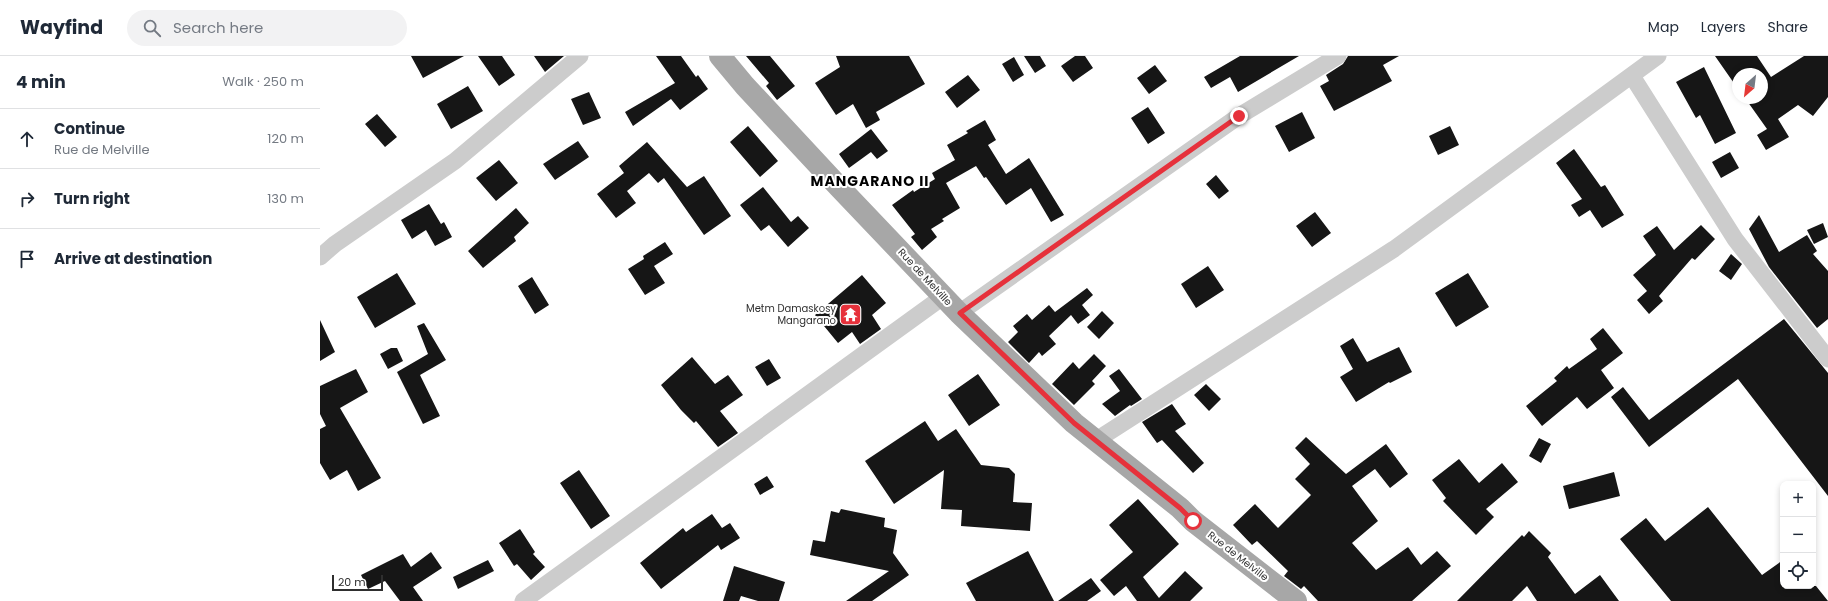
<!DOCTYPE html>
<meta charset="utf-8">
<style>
body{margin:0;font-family:Poppins,sans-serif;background:#f2f2f3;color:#1f2937}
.controls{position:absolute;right:12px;bottom:12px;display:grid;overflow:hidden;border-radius:8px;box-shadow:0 2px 6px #0003}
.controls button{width:36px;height:36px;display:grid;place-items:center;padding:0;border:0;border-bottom:1px solid #e0e1e3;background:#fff;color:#1f2937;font:20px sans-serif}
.compass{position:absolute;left:1412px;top:12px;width:36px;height:36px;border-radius:50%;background:#fff;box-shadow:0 2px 6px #0003;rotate:208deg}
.scale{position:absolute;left:12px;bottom:10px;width:51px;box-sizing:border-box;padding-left:4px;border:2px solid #2f2f2f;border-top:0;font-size:11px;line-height:14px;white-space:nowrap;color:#2f2f2f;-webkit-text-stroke:3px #fff;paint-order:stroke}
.stop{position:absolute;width:12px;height:12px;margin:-9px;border:3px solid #e6313b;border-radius:50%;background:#fff}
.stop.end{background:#e6313b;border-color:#fff;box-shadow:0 1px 4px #0008}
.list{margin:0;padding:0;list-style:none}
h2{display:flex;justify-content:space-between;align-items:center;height:52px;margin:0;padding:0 16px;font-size:17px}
h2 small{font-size:13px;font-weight:400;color:#747a83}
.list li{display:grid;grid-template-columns:26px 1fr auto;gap:12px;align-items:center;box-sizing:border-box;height:60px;padding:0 16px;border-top:1px solid #e0e1e3}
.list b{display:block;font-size:15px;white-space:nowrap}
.list p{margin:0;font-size:13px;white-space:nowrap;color:#747a83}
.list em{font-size:13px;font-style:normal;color:#747a83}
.icon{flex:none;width:22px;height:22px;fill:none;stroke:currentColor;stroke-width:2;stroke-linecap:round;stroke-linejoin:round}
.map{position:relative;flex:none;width:1508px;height:545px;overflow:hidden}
header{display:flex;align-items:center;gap:24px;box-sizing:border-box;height:56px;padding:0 20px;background:#fff;border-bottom:1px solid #e0e1e3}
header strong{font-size:19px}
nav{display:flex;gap:22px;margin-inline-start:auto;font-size:14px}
.search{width:280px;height:36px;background:#f2f2f3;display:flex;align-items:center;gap:10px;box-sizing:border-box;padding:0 14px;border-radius:22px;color:#747a83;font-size:15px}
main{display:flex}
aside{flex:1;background:#fff}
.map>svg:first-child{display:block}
.building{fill:#161616}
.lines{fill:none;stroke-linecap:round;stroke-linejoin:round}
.street{stroke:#ccc;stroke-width:17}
.primary{stroke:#a7a7a7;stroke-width:22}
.route{stroke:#e6313b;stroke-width:5}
.labels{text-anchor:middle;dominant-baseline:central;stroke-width:4;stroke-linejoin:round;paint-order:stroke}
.street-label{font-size:10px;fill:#2f2f2f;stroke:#fff}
.poi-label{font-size:10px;fill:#2f2f2f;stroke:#fff;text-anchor:end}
.district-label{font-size:14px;font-weight:bold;letter-spacing:1px;fill:#000;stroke:#fff}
</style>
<header>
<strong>Wayfind</strong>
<div class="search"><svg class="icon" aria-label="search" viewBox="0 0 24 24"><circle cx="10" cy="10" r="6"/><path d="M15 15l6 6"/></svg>Search here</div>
<nav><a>Map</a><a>Layers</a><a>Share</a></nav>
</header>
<main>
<aside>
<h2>4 min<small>Walk · 250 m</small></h2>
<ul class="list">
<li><svg class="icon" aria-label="ahead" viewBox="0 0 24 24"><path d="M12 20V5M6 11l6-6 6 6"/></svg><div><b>Continue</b><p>Rue de Melville</p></div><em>120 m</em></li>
<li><svg class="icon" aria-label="right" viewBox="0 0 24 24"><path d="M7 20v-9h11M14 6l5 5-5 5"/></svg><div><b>Turn right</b></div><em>130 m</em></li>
<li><svg class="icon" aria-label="arrive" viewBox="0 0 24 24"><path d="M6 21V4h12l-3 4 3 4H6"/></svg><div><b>Arrive at destination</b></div></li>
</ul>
</aside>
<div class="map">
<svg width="1508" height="545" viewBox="0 0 1508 545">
<rect width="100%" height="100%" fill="#fff"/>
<path class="building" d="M91,0H144L103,22Z
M158,0H182L195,19L179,30Z
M214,0H244L225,16Z
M336,0H361L376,21L378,19L388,33L360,54L351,43L313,70L305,56L355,27Z
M426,0H450L475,30L457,44L446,30L449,27Z
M516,0H589L605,28L556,56L560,64L546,72L533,48L516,59L495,27L520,11Z
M704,0H720L726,10L715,17Z
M755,0H765L773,12L753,26L741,10Z
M920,0H979L918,36L910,21L891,32L884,21Z
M1028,0H1079L1063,9L1072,25L1014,55L1000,30L1009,25L1006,19L1023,8Z
M1395,0H1437L1451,21L1484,0H1508V41L1493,60L1478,49L1458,63L1469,81L1446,94L1437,79L1447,73L1425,42H1442V18H1418V33Z
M694,1L704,19L693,26L682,8Z
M835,9L847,25L829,38L817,22Z
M1384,11L1416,77L1395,88L1380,59L1376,62L1356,26Z
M648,19L660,34L637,52L625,36Z
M148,30L163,55L131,73L117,48Z
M269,36L281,62L263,69L251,43Z
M828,51L845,77L828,88L811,62Z
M982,56L995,82L969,96L955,70Z
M57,58L77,81L65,91L45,68Z
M665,64L676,84L668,89L686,118L709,102L744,159L731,166L711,132L686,149L666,121L664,122L656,110L626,127L640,152L622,163L624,165L611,173L617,181L602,194L591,181L595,178L572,149L593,134L594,136L615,123L612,117L635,104L627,89L648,77L646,75Z
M428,70L458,105L440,121L410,86Z
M1130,70L1139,89L1118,99L1109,80Z
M551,73L568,95L557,103L551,96L529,112L519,98Z
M258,85L269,101L235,124L223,108Z
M327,86L367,131L384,120L411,160L384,179L344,122L338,127L329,117L307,135L316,147L296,162L277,138L304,117L299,110Z
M1254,93L1281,131L1285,129L1304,159L1282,172L1270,154L1259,161L1251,149L1262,143L1236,107Z
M1410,96L1419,112L1401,122L1392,106Z
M179,104L198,127L176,145L156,122Z
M896,119L909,135L899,143L886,128Z
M443,131L471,166L478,160L489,172L468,191L449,169L441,175L420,149Z
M109,148L121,168L124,166L132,181L115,190L106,174L92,183L81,164Z
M196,152L209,167L194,181L196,185L163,212L148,195Z
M995,156L1011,177L992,191L976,170Z
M1439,159L1459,196L1487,179L1497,195L1493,198L1508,215V263L1497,272L1449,211L1429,173Z
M1503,167L1508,181L1494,188L1487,174Z
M1381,169L1395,183L1375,204L1372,202L1339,240L1343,245L1329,258L1317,244L1327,235L1313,219L1336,199L1323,180L1337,170L1354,194Z
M345,186L353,198L334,210L345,227L325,239L308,213L324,203L323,200Z
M1411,198L1422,208L1411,224L1399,215Z
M888,210L904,234L876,252L861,228Z
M77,217L96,248L55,272L37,241Z
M1148,217L1169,251L1136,271L1115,237Z
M542,219L566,247L552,259L561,273L540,288L532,276L518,287L495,259Z
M212,221L229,249L215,258L198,230Z
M767,232L773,239L762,249L770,259L758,268L751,259L729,280L736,288L722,300L719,296L709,307L688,286L698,276L693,270L707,258L712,264L729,249L735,256Z
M782,255L794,267L779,283L767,271Z
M1464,263L1508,317V440L1418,323L1329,391L1291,341L1303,331L1329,364Z
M0,264L15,296L0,305Z
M104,267L126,304L100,319L120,360L103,368L77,316L108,298L97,270Z
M1283,272L1303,297L1281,314L1294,332L1267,353L1257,341L1222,370L1206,350L1237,325L1234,322L1247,310L1249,313L1277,293L1270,283Z
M1033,282L1047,306L1079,291L1092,316L1070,327L1069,326L1036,346L1020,321L1033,313L1020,290Z
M71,292H77L83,305L68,313L60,298Z
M774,298L786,310L772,325L775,328L754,349L732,328L753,306L759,313Z
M372,301L395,328L408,319L423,339L400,355L418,377L398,391L376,365L374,367L361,354L341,329Z
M449,303L461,322L447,330L435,311Z
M36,313L48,336L20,352L61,422L38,435L27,414L10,424L0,407V373L6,370L0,358V330Z
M799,313L822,343L811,350L810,349L795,360L782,348L800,335L789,320Z
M658,318L680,349L649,370L628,339Z
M886,328L901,343L889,355L874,339Z
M852,348L866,368L855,375L884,407L873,417L842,384L837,387L822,366Z
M605,365L618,385L636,373L661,409L689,412L695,418L693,446L712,447L710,475L641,470L642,454L621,453L624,414L574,448L545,405Z
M986,381L1026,418L1066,388L1088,418L1070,432L1055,413L1032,430L1058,465L1032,487L1056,514L1088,491L1101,509L1117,495L1131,510L1092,545H998L984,530L981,533L964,520L968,515L937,485L932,489L913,469L935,448L958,472L991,439L975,423L990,408L975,392Z
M1219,382L1231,388L1221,407L1209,400Z
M1139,403L1159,427L1182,407L1198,426L1166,453L1174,461L1156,479L1123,445L1126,442L1112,424Z
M259,414L290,460L271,473L240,427Z
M1294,416L1300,440L1249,453L1243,430Z
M447,420L454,431L440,439L434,428Z
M818,443L859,488L823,521L839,542L865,515L883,532L870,545H817L806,530L794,540L780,524L813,496L789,469Z
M1388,451L1442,519L1463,504V530H1496L1508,545H1351L1300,483L1326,462L1345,485Z
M521,453L565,462L564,471L577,474L573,497L589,519L552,545H526L569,515L490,499L493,484L505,486L511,455L519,457Z
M392,458L402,472L410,467L420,482L401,494L398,489L341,533L320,507L363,472L366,476Z
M200,473L215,496L213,498L225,511L211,524L197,508L194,510L179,487Z
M1209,475L1231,497L1228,501L1255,538L1280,519L1299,545H1217L1207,530L1192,545H1137L1202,479L1204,481Z
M708,495L734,545H656L646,527Z
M111,496L122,512L93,531L103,545H80L65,525L48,533L41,519L83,498L91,511Z
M168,504L174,515L138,533L133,521Z
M414,510L465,526L459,545H438L421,540L419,545H403Z
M771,522L781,535L767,545H738Z"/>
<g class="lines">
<path class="street" d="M1312,20L1415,183L1508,303
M0,201L15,188L135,105L260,0
M639,257L919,60L1018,0
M775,385L1074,193L1338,0
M203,545L624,240"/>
<path class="primary" d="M400,0L425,30L519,131L639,257L754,367L860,452L873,465L976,545"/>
</g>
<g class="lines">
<path class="route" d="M873,465L860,452L754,367L640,257L919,60"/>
</g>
<defs>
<symbol id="temple-square" viewBox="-11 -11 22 22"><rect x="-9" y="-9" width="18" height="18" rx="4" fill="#e6313b" stroke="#fff"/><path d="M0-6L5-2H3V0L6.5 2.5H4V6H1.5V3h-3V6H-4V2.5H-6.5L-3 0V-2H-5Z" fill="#fff"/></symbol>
</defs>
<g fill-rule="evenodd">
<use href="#temple-square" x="518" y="246" width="25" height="25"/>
</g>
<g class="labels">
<g class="street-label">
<text transform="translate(605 221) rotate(47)">Rue de Melville</text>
<text transform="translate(918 500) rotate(38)">Rue de Melville</text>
</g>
<g class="poi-label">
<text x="516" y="252">Metm Damaskosy<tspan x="516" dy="12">Mangarano</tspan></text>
</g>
<g class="district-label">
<text x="550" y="125">MANGARANO II</text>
</g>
</g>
</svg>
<div class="controls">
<button>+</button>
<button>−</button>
<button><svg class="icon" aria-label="locate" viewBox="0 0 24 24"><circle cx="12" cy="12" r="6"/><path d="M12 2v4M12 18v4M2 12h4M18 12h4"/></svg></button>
</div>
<svg class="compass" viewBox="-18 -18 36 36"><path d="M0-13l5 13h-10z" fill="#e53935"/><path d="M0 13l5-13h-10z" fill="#747a83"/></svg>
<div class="scale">20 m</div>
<div class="stop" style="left:873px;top:465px"></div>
<div class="stop end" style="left:919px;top:60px"></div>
</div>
</main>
